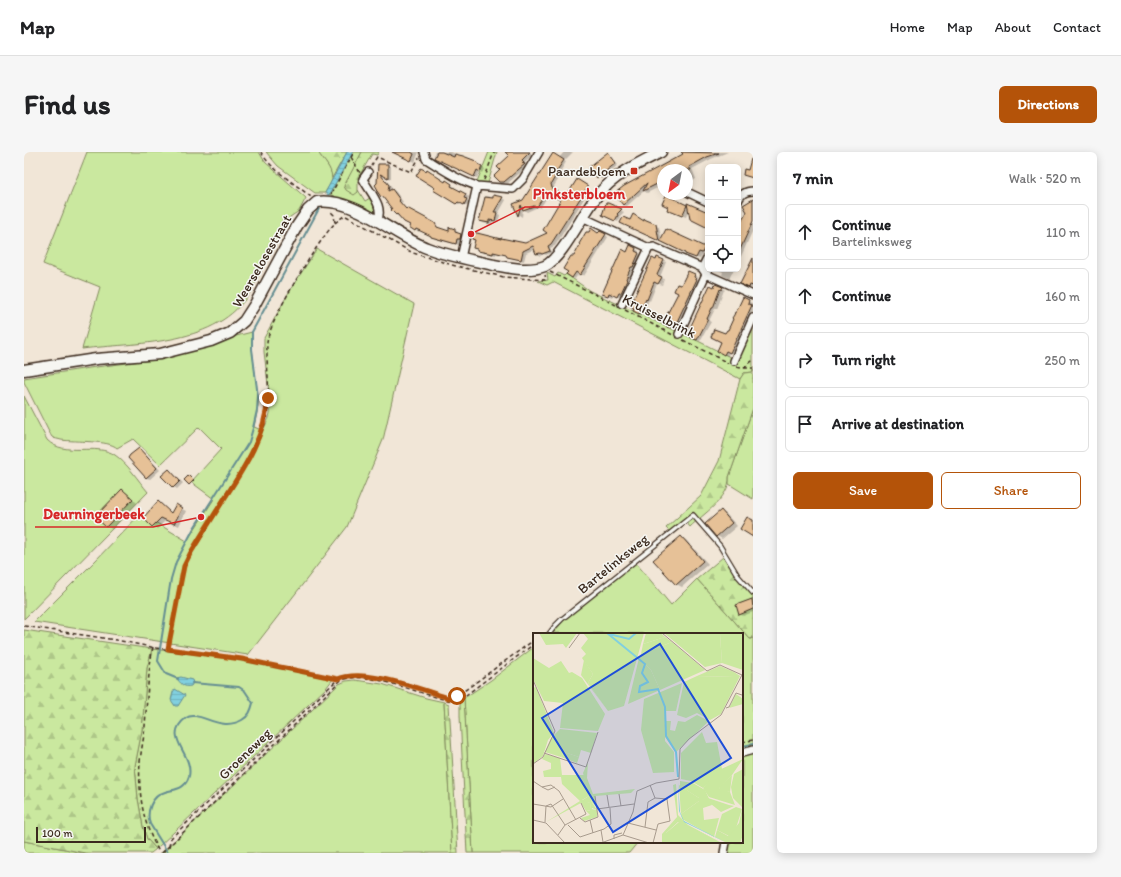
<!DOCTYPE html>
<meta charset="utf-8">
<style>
body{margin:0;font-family:Itim,sans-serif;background:#f6f6f6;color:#202124}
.controls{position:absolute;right:12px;top:12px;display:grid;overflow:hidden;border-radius:6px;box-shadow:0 2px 10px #0003}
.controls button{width:36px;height:36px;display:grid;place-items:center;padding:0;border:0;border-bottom:1px solid #e0e0e0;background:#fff;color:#202124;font:20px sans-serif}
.compass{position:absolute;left:633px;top:12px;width:36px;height:36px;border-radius:50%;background:#fff;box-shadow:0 2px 10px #0003;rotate:212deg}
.scale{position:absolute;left:12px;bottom:10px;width:110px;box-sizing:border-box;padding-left:4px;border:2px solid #3b2a1e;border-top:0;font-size:11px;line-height:14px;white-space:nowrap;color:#3b2a1e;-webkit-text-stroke:3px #f6f6f2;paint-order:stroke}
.stop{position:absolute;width:12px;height:12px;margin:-9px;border:3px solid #b45309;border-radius:50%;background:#fff}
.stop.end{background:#b45309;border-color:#fff;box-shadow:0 1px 4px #0008}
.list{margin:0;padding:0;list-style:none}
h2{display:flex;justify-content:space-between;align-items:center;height:52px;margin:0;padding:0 16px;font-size:17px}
h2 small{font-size:13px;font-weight:400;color:#757577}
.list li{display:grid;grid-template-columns:26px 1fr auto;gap:12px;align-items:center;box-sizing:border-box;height:56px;margin:0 8px 8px;padding:0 8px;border:1px solid #e0e0e0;border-radius:6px}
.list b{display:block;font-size:15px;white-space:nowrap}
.list p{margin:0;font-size:13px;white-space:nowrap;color:#757577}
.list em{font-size:13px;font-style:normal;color:#757577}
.actions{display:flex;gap:8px;padding:12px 16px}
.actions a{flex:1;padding:9px 0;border:1px solid #b45309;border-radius:6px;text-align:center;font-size:14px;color:#b45309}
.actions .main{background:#b45309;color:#fff}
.icon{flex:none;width:22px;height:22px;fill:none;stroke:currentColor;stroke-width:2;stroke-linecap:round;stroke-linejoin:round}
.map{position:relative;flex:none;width:729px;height:701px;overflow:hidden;border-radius:6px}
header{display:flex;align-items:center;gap:24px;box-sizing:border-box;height:56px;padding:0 20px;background:#fff;border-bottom:1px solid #e0e0e0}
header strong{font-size:19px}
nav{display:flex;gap:22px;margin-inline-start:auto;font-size:14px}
.intro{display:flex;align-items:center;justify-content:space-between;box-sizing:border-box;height:96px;padding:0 24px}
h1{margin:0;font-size:28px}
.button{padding:10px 18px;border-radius:6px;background:#b45309;color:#fff;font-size:14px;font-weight:700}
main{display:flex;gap:24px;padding:0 24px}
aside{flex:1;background:#fff;border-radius:6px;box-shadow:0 2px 10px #0003}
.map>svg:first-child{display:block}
.grass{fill:#cae89f;stroke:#82895e}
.forest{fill:url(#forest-firs);stroke:#82895e}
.water{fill:url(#water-rules);stroke:#658e92}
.shadow{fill:#0003}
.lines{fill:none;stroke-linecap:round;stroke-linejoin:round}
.stream{stroke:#658e92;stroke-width:2}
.building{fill:#e6c197;stroke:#3b2a1e}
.lane-casing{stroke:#3b2a1e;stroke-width:6}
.street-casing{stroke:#3b2a1e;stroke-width:10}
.secondary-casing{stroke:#3b2a1e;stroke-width:13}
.path{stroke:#3b2a1e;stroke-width:1.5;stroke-dasharray:4 3;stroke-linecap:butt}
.lane{stroke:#f6f6f2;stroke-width:3.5}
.street{stroke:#f6f6f2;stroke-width:7}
.secondary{stroke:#f6f6f2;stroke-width:10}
.route{stroke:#b45309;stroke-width:5}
.poi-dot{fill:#c8321e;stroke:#f6f6f2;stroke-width:1.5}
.labels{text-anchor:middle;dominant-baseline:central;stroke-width:3;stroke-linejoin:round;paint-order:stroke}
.poi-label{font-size:14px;fill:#3b2a1e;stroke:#f6f6f2;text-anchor:end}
.street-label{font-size:14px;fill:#3b2a1e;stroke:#f6f6f2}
.inset-river{fill:none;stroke:#81d0df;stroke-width:2}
.inset-road{fill:none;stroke:#a89b8d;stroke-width:1}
.view{fill:#1d4ed8;fill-opacity:0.15;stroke:#1d4ed8;stroke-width:2}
.inset-edge{fill:none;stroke:#3b2a1e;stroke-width:2}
.leader{fill:none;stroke:#d62828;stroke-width:1.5}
.callout-dot{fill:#d62828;stroke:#f6f6f2;stroke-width:1.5}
.callout-label{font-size:15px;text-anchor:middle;font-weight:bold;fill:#d62828;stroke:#f6f6f2;stroke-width:3;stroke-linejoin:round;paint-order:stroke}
</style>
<header>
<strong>Map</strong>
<nav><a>Home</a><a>Map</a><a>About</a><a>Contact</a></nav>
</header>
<div class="intro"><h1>Find us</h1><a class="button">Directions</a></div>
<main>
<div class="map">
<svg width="729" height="701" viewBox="0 0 729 701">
<defs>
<pattern id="forest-firs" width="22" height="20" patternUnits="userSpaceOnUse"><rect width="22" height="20" fill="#cae89f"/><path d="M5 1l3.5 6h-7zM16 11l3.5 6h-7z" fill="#aec788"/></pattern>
<pattern id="water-rules" width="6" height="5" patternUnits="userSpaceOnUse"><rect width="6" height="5" fill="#81d0df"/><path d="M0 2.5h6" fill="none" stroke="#70b3bf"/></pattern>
</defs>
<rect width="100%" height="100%" fill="#f1e6d7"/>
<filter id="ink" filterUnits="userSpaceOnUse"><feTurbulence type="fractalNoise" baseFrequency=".025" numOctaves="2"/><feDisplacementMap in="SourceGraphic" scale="8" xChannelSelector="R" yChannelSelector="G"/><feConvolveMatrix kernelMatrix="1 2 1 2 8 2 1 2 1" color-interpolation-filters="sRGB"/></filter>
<g filter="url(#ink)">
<path class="grass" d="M63,0H235L241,10L282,46L275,59L266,65C257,83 247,101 237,119C233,127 229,137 223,145C187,195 112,190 58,197L76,135L19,112Z
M242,0H294C298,7 309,17 308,26C308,31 303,36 301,41H291L254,14Z
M329,0H338L320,35L334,40V38L341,49L346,46L352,54V61L351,63L305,42Z
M465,0H473L464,31H456L454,33L452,32Z
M293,97L390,152L359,288L323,375L224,503L10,470L71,409L117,361L129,372L131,370L163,389L190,347L167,330L197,297L175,275L136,313L109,287L93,296C85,288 51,290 37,288C35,287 30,287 28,285C27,284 26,281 25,280L0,230V226L72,215L135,207L166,200L197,190L208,185L228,180C227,202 232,223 234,245C235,255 232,265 230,275L235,277L240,276L245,266L247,256L240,200V186L266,138Z
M523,121L531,125L534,121L540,124L542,122L566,139L674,189L714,209L729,177V220L720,221L716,227L529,130L523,133L514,129L524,128Z
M0,244L23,288C41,306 72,290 91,303C103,311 114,328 124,340L0,467Z
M729,256V347L705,332V325Z
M612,411L647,453L673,427L726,487L729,486V595L718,598V482L529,481L543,465Z
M510,495V690H614L605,701H449L440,546L467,528Z
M128,497L199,505L309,527L302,536L132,697L123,687L119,675L114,647L111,614L118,578L123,516Z
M331,528L358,532L402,546L420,550L428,701H137L214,629L315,532L322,529Z
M729,601V701H703L705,690H718V604Z
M0,689L61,701H0Z"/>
<path class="forest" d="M294,0H323L308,26C307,14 300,10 294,0Z
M338,0H355L353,3L348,2L334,26V40L330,43L322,38L320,34Z
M729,218V256L705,325C706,346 679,362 666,375L660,368L646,380L642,376L677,344L695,309L716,227L720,221L729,220Z
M699,405L712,423L729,443V486L726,487L673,427Z
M0,478L128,497L123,516L118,578L111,614L114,647L119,675L123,687L132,697L127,701H61L0,689Z
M440,546L449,701H443L436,564V553Z
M420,550L425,552L434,701H428Z"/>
<path class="water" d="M323,0H329L305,43L301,41Z
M157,525L168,528L169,531L167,534C159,536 157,531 152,526Z
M151,537L161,543L154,554H151L147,548L149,540Z"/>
<path class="shadow" d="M377,0H395L391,10L381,5Z
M411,0H427L451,10L461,17L459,21L456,19L453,26L415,8L410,2Z
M489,0H506L508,3L501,10L502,12L501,14L503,15L484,31H480L476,29L477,18Z
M540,0H549L540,9L542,10L533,25L534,28L530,34L532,39L542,46L553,28L566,37L531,94L526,96L528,100L522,103L520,102L516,104L513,102L511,97L502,101L500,109L487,106L483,103L472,101V103L459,101L450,96L452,89L449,87L501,92L525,81L538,49L536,47L526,41L516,56L514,55L503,60L499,57L498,65L495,63L491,53L500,48Z
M666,0H704L687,7L668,17L672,27L663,32V18H639V33L623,41L620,39L603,54L600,53L592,43L632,18Z
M584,2L587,4L594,13L577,27L573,25Z
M355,13H364L367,15V27L356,22L368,35V37L372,40L379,50L377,51L383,58L416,79L413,74L416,77L425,80L426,77L434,80V82L440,84L439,89L436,88L435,93L411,87L408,85V84L396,78L395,80L386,74L387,73L372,63L361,46L358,44L354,32Z
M403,18L412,24L411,25L431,35L430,36L445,45L443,48L446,50L443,54L438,51L436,53L411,38L412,35L402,20Z
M470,44L482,48L474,62L476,63L474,70L469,69L468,73L460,71L456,69Z
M643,45L684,62V75L665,57L662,65L648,60Z
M729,48V78L714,111V70L718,71Z
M584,52L600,60L595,65H597L594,70L582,64Z
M606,69L621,71L635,75L638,88L681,96L684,98L682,102L679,101L676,107L666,104L601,73Z
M579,81L584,85L560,124L555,121L551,127L543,122L550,105L575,82Z
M606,94L615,99L614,101L618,104L613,116H610L604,129L606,130L601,142L598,143L597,146L589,142L588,145L579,141Z
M639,109L642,110L636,125L640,127L638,133L633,131L626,149L625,148L618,163L610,159Z
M729,109V137L721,133Z
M693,117H710L706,125V127L698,123L699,120Z
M671,123L674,125L672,128L675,129L654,176L650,174L649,177L642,174L657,135Z
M690,136H698L701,138V139L700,138L693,157H691L685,169L687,170L676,189L671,187Z
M719,147L728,151L727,154L729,155V160L710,202L705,200L704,204L697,201L702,183L705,180Z
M115,297L118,299L136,318L126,327L123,326Z
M145,318L159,331L153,337L150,335Z
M98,338L103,341L113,351L88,377L82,374Z
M134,351L148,362L152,354L162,359L155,374L142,368L133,377L129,374Z
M697,359L702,362L713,374L698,387L693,384Z
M657,385L662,388L684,412L658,435L652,432Z
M728,448L729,449V460L719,464L716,462Z"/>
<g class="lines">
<path class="stream" d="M154,527L142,522L134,509L147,427L152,410L170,376L225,290L229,276L233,258L234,245L228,197V180L297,53
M718,594L729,592
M144,701L126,672C122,660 127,644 141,640C151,637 161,638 165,624C170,601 137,585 162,566C175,557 195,581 218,568C225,564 227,559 229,551L221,539L215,535L168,531"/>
</g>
<path class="building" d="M368,0H387L390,2L387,9Z
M413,0H418L430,5L431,2L439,4L452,9L454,12L458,14L456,20L453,18L450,25L410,6Z
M481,0H506L498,8L500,10L498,11L501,12L480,30H476L470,24L476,18L473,15L485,4Z
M584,0L592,11L573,26L565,15Z
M657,0L695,1L683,5L665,15L667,18H639V24L633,28L635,31L619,39L623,31L599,53L591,43V41L600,34L659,2Z
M529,1L540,8L530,23L531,25L527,32L528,36L542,45L553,27L564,34L527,92L524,94L526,99L518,102L516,101L512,102L509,94L499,99L497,108L483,105L482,103L469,100V102L454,99L453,97L449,96L451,88L448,87L449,80L477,87V86L501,91L523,81L519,78L536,49V48L522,40L513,55L510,54L499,58L497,53L494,64L489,52L499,48Z
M727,7H729V26L719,23L720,17L724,18Z
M354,12H364V26L356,22L365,33L364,39L368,37L376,48L375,49L382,57L383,56L411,71L413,75L425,79V75L431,77V80L437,82L436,87H433L432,92L407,85V84L392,77L391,79L385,75L386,73L380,70L373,62L372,63L367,58L368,57L358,44L357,45L353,39L354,38L351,33L353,31Z
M397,16L402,19L403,17L409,21V22L421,30L422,28L428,32L427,34L442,42L440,46L443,47L440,53L434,50L432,52L409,38L411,36L392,24Z
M469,43L479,45L470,60H473L471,69L465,68V71L455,69L461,45L469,46Z
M642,43L663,53L658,64L643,58L644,55L638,52Z
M729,47V69L714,102V68L717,70L723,60L719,53Z
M582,51H584L598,57L593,62L594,63L591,69L578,63Z
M663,51L684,60V76L666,67Z
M609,62L620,69V67L632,72L635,89L596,71L599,65L606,68Z
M567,76L574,81L576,79L582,82L556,123L552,120L548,126L542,122L544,120L539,117L547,104H550L556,93L555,92L562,80H565Z
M642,77L681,95L678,101L675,100L672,106L661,102V101L636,89Z
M606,93L612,96L611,99L615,101L609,115H607L602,127L603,128L597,141H595L593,145L585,141L584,144L578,142L598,97L603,100Z
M633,105L640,108L633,123L638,125L634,132L630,130L623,148L622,147L615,162L609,159L610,156L606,154L628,106L632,108Z
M729,106V134L726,133L725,136L716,132Z
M664,119L671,122L670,125L673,127L651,174L647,172L645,176L638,172L654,141L650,139L653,132L657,133Z
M691,132L699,135L697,138L696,137L689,156H688L683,167H684L673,188L667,186L668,182L664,180L686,133L690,135Z
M719,145L725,148L724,152L728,153L706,201L702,199L700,203L693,199L697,190L687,185L690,177L701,181L703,178H704L709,167L708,166L710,163L711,160H712Z
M115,296L133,316L122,326L104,306L106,303Z
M145,317L156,329L149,336L137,324Z
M165,323L170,328L165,333L160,328Z
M98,337L109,347L82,375L71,365Z
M134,349L147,361L152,352L158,356L150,372L137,366L128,375L119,366Z
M697,358L708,371L692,385L681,372Z
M723,365L729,368V385L716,377Z
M657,384L679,409L652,433L629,408Z
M728,447L729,457L715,463L712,453Z"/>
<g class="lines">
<defs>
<path id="lane" d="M525,482L531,474L538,467L669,363L696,394L714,424L729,441"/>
<path id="street" d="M400,0L402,7C418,17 434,28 453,34L437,106
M344,20L339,27C346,41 361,54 353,70
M453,34L489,37L499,27L515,0
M663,40L684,50
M714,49C717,42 721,39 729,39
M558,65L625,96L630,95L678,116L682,122L729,143
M678,116L684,104
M598,152L625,96
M655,182L682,122
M710,209L729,166
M718,601L729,598
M700,701L702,690"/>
<path id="secondary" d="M0,218L72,207L136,202L187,189L206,181L220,169L231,152L273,74L284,58L293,50C330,45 369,83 403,96C424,104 448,108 470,113C486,116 505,120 521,114C538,106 559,61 573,44C590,23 613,12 637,0"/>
</defs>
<use href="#lane" class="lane-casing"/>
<use href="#street" class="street-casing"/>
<use href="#secondary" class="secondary-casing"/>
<path class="path" d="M237,0C247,18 272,32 287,45
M327,5L336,21
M347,14L353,5L387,20L395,6
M460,28L470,0
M307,42L330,0
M322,64L389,101L425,112
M311,71L321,63
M428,113L480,125L521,128L522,127L521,123
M526,120L592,153
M601,158L649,183
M659,188L704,211
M713,215L717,216H729
M720,216L729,208
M0,474L92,488L132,496L218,507L317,528
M129,495C124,521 123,548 121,574C120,586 117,598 116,610C114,642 119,674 136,701
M144,497L157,429L160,414L166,402C179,382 191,362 203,342C218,319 232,296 241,270C248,245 242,217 243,191C245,168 294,89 311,71L310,63L306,59
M718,590L729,588
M145,694L147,686L314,527C340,515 398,538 425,546L433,544L510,488
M138,701L317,528C346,517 399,545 430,549L438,546L510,492"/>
<use href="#lane" class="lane"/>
<use href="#street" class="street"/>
<use href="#secondary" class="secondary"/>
</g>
</g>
<g class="lines" filter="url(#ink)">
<path class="route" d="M244,246C241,283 222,313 202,344C190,363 178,382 166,402L160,414L157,429L144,497L218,507L314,527C340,515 398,538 425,546L433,544"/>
</g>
<rect class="poi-dot" x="606" y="15" width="8" height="8" rx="2"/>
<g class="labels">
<g class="poi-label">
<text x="602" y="19">Paardebloem</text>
</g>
<g class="street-label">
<text transform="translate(238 109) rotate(-60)">Weerselosestraat</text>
<text transform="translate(635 164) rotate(27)">Kruisselbrink</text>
<text transform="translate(589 412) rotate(-39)">Bartelinksweg</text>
<text transform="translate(221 602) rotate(-44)">Groeneweg</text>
</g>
</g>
<g transform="translate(509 481)">
<rect width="210" height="210" fill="#f1e6d7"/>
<path d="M6,0H44L33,15L30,11L13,12ZM50,0H111L91,73L75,78L55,50L60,41L49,25L53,21L48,15L55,6ZM190,0H210V37L189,30L187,1ZM132,4L139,9L108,21L110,11ZM0,25L16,35L28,28L36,40L39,39L49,45L72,81L65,98L27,95L30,70L11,68L0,46ZM106,25L118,37L127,57L95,71ZM201,39L207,43L188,81L177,87L164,80L153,85L144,82L151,49L164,43L201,44ZM149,50L143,78H133V88H138L137,97L142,98L145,88L152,89L164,82L176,88L143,119L132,104V108L141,119V139L120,140L108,97L111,66ZM3,54L21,100L15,107L10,123L0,131V55ZM203,61L210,66V71L196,75ZM27,96L64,100L58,120L48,117L46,124L31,119L28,124L12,119L18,105ZM169,99L173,110L184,109L189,136L170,155L158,148L148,146V120ZM12,121L27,125L29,142H51L56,163L49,167L57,170L58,176L64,177V184L51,188L48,185L57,182V177L53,178L48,170L13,189L47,168L29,151L28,144H11L10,138L18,136V130L9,126ZM210,136V175L200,165L198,154L201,141ZM199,142L197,159L187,157L186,154ZM147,148L160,150L172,157L179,172L170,175L171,187L186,185L181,204L149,186L148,181L166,168V165L147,153ZM102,156L98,160L62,163L63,174L58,168L60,161ZM209,176L210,202L207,210H194L182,204L184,197L195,203L206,190ZM146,189L150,190L189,210H133V200Z" fill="#cae89f"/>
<path d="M113,0H128L132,4L110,11ZM131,0H190L187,2L189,30L172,34ZM139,9L172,37L127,57L118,37L106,25L108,21ZM51,27L60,41L55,50L75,78L48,42ZM187,33L201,39V44L164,43ZM31,119L46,124L44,130L28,124ZM210,126L199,142L186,155L197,159L202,172L176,164L170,155L184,138ZM55,129L54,145L60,161L58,168L64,177L59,175L57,182L53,178L58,177L57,170L48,168L56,163L50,140ZM143,151L145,182L155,192L181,206L145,189L133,200V210L129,209V201L144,184L140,152ZM146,152L166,165V168L148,181ZM175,165L196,172L201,173L188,179L178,171ZM203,174L209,176L203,195L196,203L184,197L189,181Z" fill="#cae89f"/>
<path d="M145,149L147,179L151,188L194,210L151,189L146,178Z" fill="#81d0df"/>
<path class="inset-river" d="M74,0L112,31L109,40L115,49L107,53L106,59L125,56L132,74L133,103L143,119L145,144M76,1L96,6L103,0"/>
<path class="inset-road" d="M129,0L174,38L187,32L209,42M36,15L47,0M0,47L22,98L10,124L0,131M193,75L196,74L203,60L209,62M11,120L53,134L65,99M0,143V148L9,154L18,152L26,158L43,187M117,152L122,165L134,166L137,188L125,191L120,210M9,154L15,157L22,154M86,161L88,173M74,162L76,174M0,171L18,174L30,166M64,176L101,171M47,185L52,189L65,184L62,163M0,187L13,190L32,210M57,187L60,200M12,189L13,173L18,171L32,192M95,190L123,197M35,192L47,204L71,196L78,191L77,175M112,194L115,169L122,165M68,197L70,209M25,202L32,192L53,181L48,170M90,202L116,210M81,206V202L89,200M68,210L90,202L100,179L104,158L123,150L146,146L147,116L156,106L188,82L210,40"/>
<path class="view" d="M127,11L198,125L80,199L9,85Z"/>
<rect width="210" height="210" class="inset-edge"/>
</g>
<path class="leader" d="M447 82L501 55H609M177 365L129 375H11"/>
<g class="callout-dot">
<circle cx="447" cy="82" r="4"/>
<circle cx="177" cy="365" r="4"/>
</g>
<g class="callout-label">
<text x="555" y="47">Pinksterbloem</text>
<text x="70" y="367">Deurningerbeek</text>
</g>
</svg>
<div class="controls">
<button>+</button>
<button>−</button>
<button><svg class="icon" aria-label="locate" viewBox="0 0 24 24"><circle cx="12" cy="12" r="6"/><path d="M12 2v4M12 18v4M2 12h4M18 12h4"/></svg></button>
</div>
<svg class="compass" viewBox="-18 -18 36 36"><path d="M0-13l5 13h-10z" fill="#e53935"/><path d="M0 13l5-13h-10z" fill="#757577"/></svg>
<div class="scale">100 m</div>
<div class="stop" style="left:433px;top:544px"></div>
<div class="stop end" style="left:244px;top:246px"></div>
</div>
<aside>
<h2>7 min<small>Walk · 520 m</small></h2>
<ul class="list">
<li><svg class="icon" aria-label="ahead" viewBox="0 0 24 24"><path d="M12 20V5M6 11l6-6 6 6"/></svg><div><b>Continue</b><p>Bartelinksweg</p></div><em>110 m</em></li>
<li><svg class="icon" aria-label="ahead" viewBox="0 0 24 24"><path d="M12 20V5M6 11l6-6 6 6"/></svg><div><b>Continue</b></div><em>160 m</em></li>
<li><svg class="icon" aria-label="right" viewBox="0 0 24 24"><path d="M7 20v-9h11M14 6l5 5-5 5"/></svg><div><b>Turn right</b></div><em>250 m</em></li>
<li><svg class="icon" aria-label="arrive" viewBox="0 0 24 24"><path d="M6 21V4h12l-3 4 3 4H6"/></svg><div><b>Arrive at destination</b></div></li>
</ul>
<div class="actions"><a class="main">Save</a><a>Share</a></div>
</aside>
</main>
